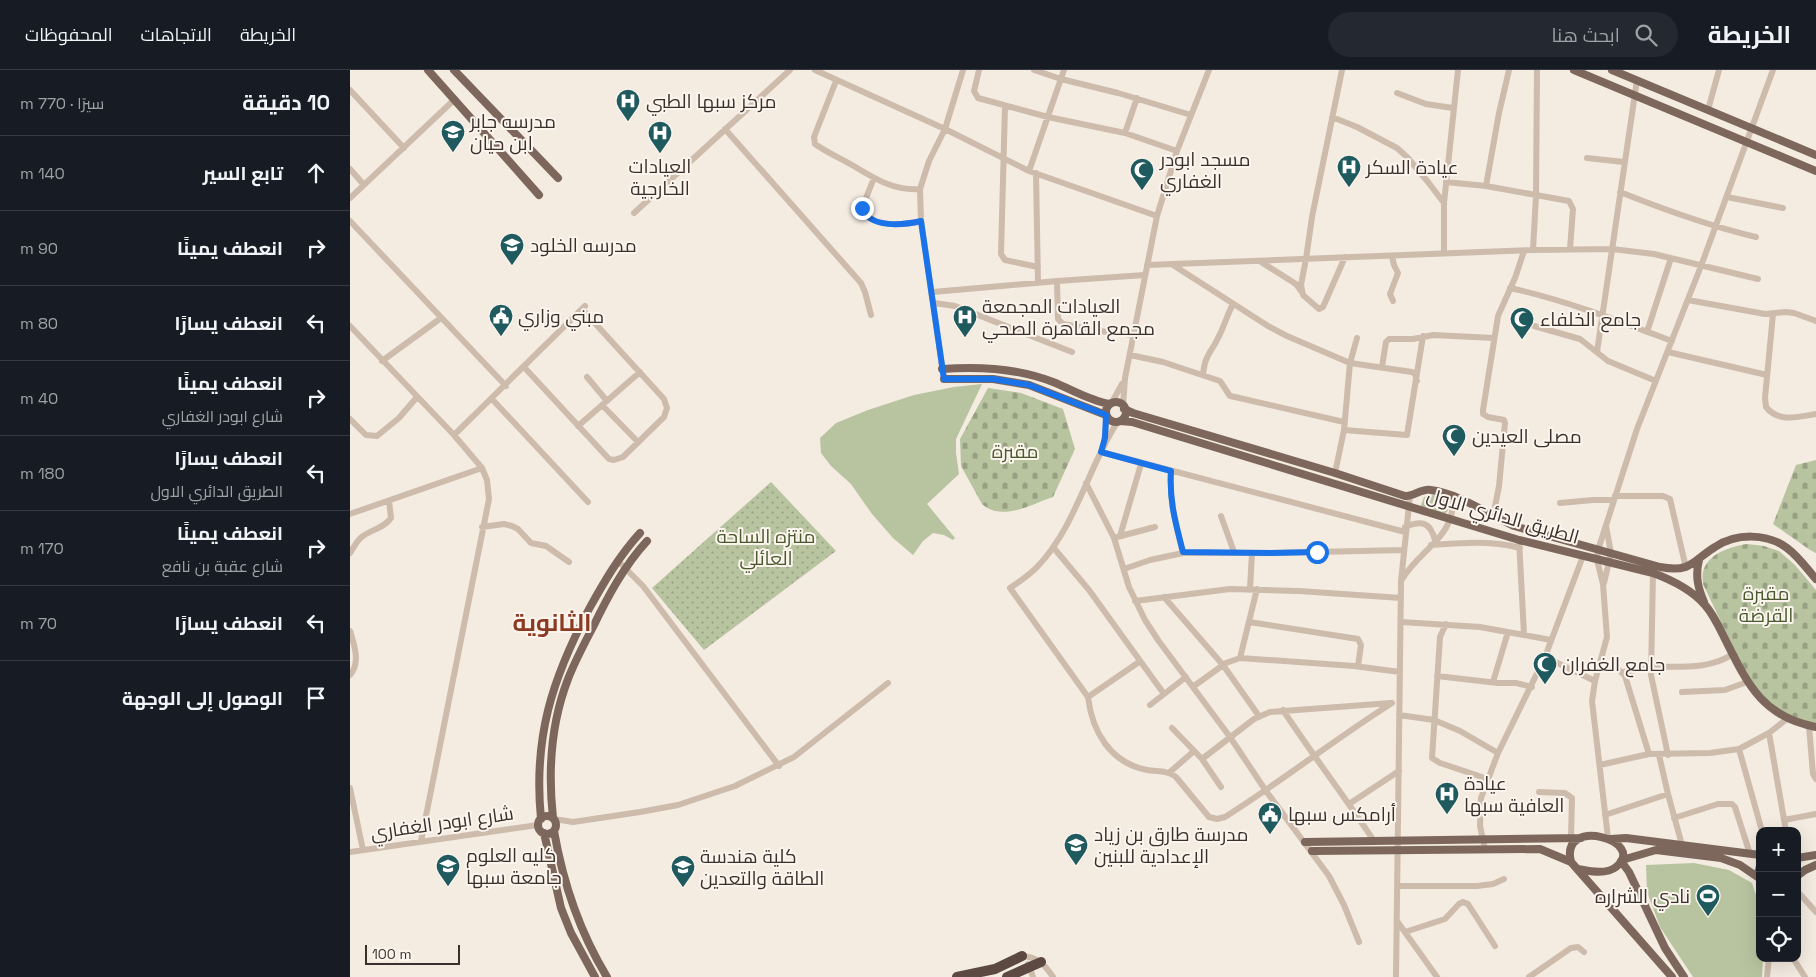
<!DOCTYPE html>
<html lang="ar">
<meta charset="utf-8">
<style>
body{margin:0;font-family:"Space Grotesk",Cairo,sans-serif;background:#242831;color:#f1f3f6;direction:rtl}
.controls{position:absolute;right:15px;bottom:15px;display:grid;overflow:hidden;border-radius:10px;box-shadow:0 5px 20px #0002}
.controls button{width:45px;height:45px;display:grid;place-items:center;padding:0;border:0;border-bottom:1px solid #363941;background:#171b24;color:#f1f3f6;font:25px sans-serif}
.scale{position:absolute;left:15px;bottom:12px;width:95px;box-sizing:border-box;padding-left:5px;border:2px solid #3b302b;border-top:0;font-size:14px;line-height:18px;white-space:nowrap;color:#3b302b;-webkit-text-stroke:4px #fbf5ee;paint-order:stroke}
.stop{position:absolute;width:15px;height:15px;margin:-11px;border:4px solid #1a73e8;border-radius:50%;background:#fff}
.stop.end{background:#1a73e8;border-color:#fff;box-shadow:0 1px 5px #0008}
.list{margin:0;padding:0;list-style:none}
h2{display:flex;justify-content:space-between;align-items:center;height:65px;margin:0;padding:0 20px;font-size:21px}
h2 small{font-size:16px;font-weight:400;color:#9ea1a6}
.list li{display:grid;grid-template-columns:32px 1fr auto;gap:15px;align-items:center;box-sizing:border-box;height:75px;padding:0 20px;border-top:1px solid #363941}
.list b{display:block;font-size:19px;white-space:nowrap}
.list p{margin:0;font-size:16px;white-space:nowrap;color:#9ea1a6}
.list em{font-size:16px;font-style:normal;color:#9ea1a6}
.icon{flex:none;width:28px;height:28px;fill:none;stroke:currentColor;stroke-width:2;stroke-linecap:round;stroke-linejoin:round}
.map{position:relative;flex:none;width:1466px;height:907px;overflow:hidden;direction:ltr}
header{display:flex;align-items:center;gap:30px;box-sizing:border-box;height:70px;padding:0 25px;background:#171b24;border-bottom:1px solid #363941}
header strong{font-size:24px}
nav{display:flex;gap:28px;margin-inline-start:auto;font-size:18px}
.search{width:350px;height:45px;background:#242831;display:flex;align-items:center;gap:12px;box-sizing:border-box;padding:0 18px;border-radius:28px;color:#9ea1a6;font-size:19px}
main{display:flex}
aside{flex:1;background:#171b24}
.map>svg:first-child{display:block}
.cemetery{fill:url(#cemetery-stones)}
.park{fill:url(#park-dots)}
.garden{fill:#b8c4a0}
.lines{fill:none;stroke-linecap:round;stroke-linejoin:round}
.minor{stroke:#cdbbac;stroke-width:6}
.major{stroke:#7d675c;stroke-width:8}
.highway{stroke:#5c4a42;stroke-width:10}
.route{stroke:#1a73e8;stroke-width:6}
.labels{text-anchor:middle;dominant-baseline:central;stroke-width:4;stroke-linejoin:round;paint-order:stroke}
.poi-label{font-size:19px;fill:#3b302b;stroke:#fbf5ee;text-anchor:start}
.park-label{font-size:19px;fill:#4a5a2e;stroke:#fbf5ee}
.street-label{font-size:19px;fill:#3b302b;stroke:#fbf5ee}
.district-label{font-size:24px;font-weight:bold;fill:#8c3b22;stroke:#fbf5ee}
</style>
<header>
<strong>الخريطة</strong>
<div class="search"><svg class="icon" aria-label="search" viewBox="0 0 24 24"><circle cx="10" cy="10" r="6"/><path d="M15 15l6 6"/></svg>ابحث هنا</div>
<nav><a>الخريطة</a><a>الاتجاهات</a><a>المحفوظات</a></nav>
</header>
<main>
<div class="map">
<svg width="1466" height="907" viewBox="0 0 1466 907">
<defs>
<pattern id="cemetery-stones" width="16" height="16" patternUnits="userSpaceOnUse" patternTransform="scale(1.25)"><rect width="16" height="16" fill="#b8c4a0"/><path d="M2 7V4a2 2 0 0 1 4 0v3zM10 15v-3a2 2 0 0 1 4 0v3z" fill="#97a083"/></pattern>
<pattern id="park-dots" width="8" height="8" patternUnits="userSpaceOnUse" patternTransform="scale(1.25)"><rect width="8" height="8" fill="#b8c4a0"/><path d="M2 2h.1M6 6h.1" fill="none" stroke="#97a083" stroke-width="1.8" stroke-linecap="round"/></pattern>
</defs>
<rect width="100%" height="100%" fill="#f4ebe1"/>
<path class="cemetery" d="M638,318L671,323L713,339L725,379L703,427C682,434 652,452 632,434L611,396L610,369Z
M1466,390V483L1460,480L1423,454L1446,395Z
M1397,474L1414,476L1429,481L1445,495L1466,520V655L1430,642L1401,615L1353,514C1353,511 1352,505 1353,502C1358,483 1380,477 1397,474Z"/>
<path class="park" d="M421,412L486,481L354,580L302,518Z"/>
<path class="garden" d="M632,314L606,369V383L609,404L577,434L605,468L603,470L594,465L583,463L573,471L563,485L543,468L522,444L501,414L481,396L471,383L470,368L486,353L518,340L564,325L604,317Z
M1081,425C1092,425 1096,429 1100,438L1096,443H1087L1070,438L1074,427Z
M1344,793L1379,800L1402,813L1410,837V888H1413L1412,907H1343L1310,857L1297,822L1296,795Z"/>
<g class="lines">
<path class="minor" d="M465,0L595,59L679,101L807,146
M629,0L624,21L628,28L698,47L775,63L827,81
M684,0L711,9L768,23L841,45
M992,0L962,147L956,189L951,215L953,225L969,239L973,237L995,187
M486,11L464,67L465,74C476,82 490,88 502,95C524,108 543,121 570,119
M0,20L54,78
M1047,23L1076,34L1103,38
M655,36L651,184L655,190L688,197
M1358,40L1369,0
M982,47L1007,57L1047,78L1057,87L1078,112L1094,133V183
M375,59L511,213L515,222L521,245
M775,63L787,28
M1237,88L1274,92
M0,99L14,115
M679,101L714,0
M686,103L688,213
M524,108L512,138C520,159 554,155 571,151
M1096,112L1136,116L1219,131L1223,139L1220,179
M1136,116L1149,43L1159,0
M1270,122C1315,140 1359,156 1406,167
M1377,127L1433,138
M0,128L105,29
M1094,133L1108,0
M284,143L440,0
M0,151L156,316
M1183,180L1186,126L1187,0
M1042,186L1044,195L1048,203L1040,224L1043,231
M911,192L946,214L951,221
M797,195L1183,180L1262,179L1304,184L1408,209
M823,195L918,256L937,266L1000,293L1062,302L1065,304L1067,311
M707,211L708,249L713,254L750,261L783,265
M1160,218C1215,230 1269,251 1322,271
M583,222L707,211L795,205
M1338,230L1415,244L1436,242L1444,243L1466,251
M584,233L605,236L722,282
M1423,244L1415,328L1416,337C1429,353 1448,347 1466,344
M0,256L104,365L132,398L137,410L139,429L71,771
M1184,256L1230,269L1258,291L1306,311
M1297,262L1321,188
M1247,282L1287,10
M1318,282L1417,305
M780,285L813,292L870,311L880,326L885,327L994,352
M32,291L91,248
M174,297L259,389L264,390L273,387L314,347L317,338L314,329L232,239
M1032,297L1036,272L1039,269H1063L1083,265L1144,268
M853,305C855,284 860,285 868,268C874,257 877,245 883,234
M237,307L257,331
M594,309L571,151L570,119L579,91L595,59L613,0
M142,329L238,432
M761,334L772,314
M252,335L288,372
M773,336L775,308L807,146L827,81L859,0
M0,349L16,365L27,366L49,348L67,327
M228,356L290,302
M994,360L1057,365L1073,266
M104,365L235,236
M754,372L757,347
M751,382L1055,462
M821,401C819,430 826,455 833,483
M985,403L994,360L1000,293L1007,268
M736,413L764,468L779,517L795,550L808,570L880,667L916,721L979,806L994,835L1009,872
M1265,426H1313L1320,429L1336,498
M1210,433L1243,430H1264
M0,444L132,398
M871,446L884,482
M1143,447L1149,416L1155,353L1154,350L1138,347L1133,344V340L1148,246L1165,208L1174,181
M132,457L154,454L162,456L168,459L181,473L196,476L219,492
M1055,457C1072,450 1080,452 1085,470
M770,466L791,394
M767,467L805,457
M1169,470L1174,564
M1081,475C1111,473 1141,470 1170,478
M703,477L739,520L814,624
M0,483C4,477 7,470 13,466C23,459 34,458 41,448L39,431
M268,491L293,516L429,696
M774,499L800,490L833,483H921L1054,480
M1303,503L1301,605L1318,685
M1053,508C1065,487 1093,471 1100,449C1103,442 1103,433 1104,425
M1254,513L1261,483L1256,456
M900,519L902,483
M814,527L873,595L909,646
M785,531L880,519L949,521L1051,528
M899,552L1008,569L1011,575L1008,596
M1051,552L1130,557L1201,570
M1096,554L1090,567L1082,688L1090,693L1138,709
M0,561C4,574 11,593 0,605
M1195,587L1245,611
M890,588L907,519
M789,592L738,627C742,661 760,693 797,700C808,702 817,700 826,707L859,747L867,749L875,747C932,711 985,669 1042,633
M1248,599H1268L1275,606L1299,684
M1273,602C1283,601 1293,598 1303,597C1330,596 1359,600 1383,584
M1087,606L1148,613H1166L1182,617
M1143,612L1158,562
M844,616L876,593L890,588L1004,596L1050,602
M1332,622L1375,620L1397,612
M738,627L660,518C670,511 680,505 688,496C726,456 738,397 768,351
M800,635L836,607
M933,640C962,684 994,726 1024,771
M1049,645L1084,650L1110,661L1148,683
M1459,656L1463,704L1466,709
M822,658L852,689L871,717
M1419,663L1436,761
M1389,679L1412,761
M1309,685L1318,724L1332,775
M852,689L904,649L920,642L1041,633
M1250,695L1299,684L1360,683L1389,679L1419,663L1438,648
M820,702L844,681
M0,718L13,780
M1189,722L1215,723L1222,728L1221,767
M999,734L1049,701
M1255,745L1318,724
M1324,748L1368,734H1382L1385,737L1400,784
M204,749L223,752L290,742L328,735L385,716L444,687L538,613
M1434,750L1466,744
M1258,768L1242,631L1245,611L1257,567L1253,514L1247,490L1248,480L1287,359L1351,196L1423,0
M1135,779L1130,756L1131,728L1148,683L1195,587L1233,486
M0,782L188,755
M1047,816H1127L1143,814L1154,809
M1447,821L1466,842
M1047,851L1087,907
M1055,862L1095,849L1109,834L1113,832L1118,834L1145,876
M672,886C688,887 695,895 703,907
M1443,888L1455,907
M678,894L683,907
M1046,907L1051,511L1060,426
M1179,907L1221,878L1228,877L1234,882
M1417,907L1419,888"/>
<path class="major" d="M78,0L189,125
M104,0L208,108
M1224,0L1466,101
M1262,0L1466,85
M592,299C630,296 667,298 703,312C721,319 740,331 760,334
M594,309H643L679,315L756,345
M756 342a10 10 0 1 1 20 0a10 10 0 1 1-20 0Z
M774,339L783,343L985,403L1055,426C1064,427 1071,418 1081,420C1110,424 1137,444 1164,456L1310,497C1342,503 1342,491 1365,477C1386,463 1417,463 1437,478C1449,487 1457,499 1466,509
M770,351L782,352L1169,470L1303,503C1322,510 1341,519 1355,535C1364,545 1370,559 1376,571C1398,615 1413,647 1466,657
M1349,490C1345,506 1348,518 1354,532
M188 755a9 9 0 1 1 18 0a9 9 0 1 1-18 0Z
M203,748C198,702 201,653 218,609C225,591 234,574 243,557C258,526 274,496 297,471
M191,749C183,668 202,609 239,539C254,512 269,486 290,463
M204,761C213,813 229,861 257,907
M194,763L211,838L221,863L245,907
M1261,769L1276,768L1410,785
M955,772L1231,768
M962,781L1190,779L1221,792
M1447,788L1466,785
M1272,790L1306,780L1371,788L1390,795L1409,808
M1271,791L1279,802L1315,878L1334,907
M1410,796L1408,804L1410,810
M1228,799C1239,801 1256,805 1266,797C1299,771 1209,745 1221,792L1322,907
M1447,806L1455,800L1466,795"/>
<path class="highway" d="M607,907L645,899L672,886
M657,907L691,892"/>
</g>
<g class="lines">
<path class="route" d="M512,138C520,159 554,155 571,151L594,309H643L679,315L756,345L755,368L751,382L821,401C819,432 826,454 833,482L921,483L967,482"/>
</g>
<defs>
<symbol id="hospital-pin" viewBox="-11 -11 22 30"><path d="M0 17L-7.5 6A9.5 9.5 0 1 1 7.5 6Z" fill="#1f5a5e" stroke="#fbf5ee"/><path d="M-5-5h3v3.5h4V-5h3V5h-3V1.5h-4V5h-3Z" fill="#fff"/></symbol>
<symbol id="school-pin" viewBox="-11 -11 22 30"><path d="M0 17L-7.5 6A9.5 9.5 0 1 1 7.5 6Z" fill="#1f5a5e" stroke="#fbf5ee"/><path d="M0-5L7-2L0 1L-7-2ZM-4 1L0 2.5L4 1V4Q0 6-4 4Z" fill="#fff"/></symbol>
<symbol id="mosque-pin" viewBox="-11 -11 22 30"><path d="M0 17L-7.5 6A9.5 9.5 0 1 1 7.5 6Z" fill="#1f5a5e" stroke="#fbf5ee"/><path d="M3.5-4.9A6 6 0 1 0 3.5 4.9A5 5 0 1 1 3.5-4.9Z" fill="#fff"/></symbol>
<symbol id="civic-pin" viewBox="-11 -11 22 30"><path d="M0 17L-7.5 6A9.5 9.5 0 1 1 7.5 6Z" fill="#1f5a5e" stroke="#fbf5ee"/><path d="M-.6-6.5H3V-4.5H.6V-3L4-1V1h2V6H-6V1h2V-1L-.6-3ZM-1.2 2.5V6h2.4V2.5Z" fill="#fff"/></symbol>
<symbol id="university-pin" viewBox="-11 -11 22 30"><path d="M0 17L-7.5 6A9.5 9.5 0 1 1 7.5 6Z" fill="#1f5a5e" stroke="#fbf5ee"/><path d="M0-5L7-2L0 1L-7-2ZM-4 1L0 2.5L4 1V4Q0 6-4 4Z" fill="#fff"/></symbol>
<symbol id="stadium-pin" viewBox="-11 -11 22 30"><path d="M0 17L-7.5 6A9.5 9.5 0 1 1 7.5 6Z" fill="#1f5a5e" stroke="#fbf5ee"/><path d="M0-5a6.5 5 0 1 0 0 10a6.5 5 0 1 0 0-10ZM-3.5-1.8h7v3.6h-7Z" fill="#fff"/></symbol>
</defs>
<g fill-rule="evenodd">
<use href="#hospital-pin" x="264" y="17" width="28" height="38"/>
<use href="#school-pin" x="89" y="48" width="28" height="38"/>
<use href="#hospital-pin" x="296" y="49" width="28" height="38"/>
<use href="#hospital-pin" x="985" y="83" width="28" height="38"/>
<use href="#mosque-pin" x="778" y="86" width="28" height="38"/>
<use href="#school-pin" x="148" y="161" width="28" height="38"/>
<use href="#civic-pin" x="137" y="232" width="28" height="38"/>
<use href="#hospital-pin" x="601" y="233" width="28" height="38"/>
<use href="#mosque-pin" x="1158" y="235" width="28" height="38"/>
<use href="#mosque-pin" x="1090" y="352" width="28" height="38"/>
<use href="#mosque-pin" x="1181" y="580" width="28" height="38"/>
<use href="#hospital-pin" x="1083" y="710" width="28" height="38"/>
<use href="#civic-pin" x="906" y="730" width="28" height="38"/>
<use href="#school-pin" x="712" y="761" width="28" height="38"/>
<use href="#university-pin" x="84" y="782" width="28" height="38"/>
<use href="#university-pin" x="319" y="783" width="28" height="38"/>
<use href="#stadium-pin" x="1344" y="812" width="28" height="38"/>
</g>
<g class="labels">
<g class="poi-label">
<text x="296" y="31">مركز سبها الطبي</text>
<text x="120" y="51">مدرسه جابر<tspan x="120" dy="22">ابن حيان</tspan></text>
<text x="810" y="89">مسجد ابودر<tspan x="810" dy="22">الغفاري</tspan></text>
<text x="310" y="96" text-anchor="middle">العيادات<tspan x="310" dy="22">الخارجية</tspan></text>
<text x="1016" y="97">عيادة السكر</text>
<text x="180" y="175">مدرسه الخلود</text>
<text x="632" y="236">العيادات المجمعة<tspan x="632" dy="22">مجمع القاهرة الصحي</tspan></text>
<text x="168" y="246">مبني وزاري</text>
<text x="1190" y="249">جامع الخلفاء</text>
<text x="1122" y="366">مصلى العيدين</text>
<text x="1212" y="594">جامع الغفران</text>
<text x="1114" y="713">عيادة<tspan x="1114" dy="22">العافية سبها</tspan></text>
<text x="938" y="744">أرامكس سبها</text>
<text x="744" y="764">مدرسة طارق بن زياد<tspan x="744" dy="22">الإعدادية للبنين</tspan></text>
<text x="116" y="785">كليه العلوم<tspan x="116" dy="22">جامعة سبها</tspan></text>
<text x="350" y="786">كلية هندسة<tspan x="350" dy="22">الطاقة والتعدين</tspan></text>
<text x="1340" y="826" text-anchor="end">نادي الشراره</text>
</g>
<g class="park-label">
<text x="665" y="381">مقبرة</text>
<text x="416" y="466">منتزه الساحة<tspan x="416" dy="22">العائلي</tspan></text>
<text x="1416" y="523">مقبرة<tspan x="1416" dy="22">القرضة</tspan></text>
</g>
<g class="street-label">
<text transform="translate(1153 446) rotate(16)">الطريق الدائري الاول</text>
<text transform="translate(92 753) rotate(-8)">شارع ابودر الغفاري</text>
</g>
<g class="district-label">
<text x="202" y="552">الثانوية</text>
</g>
</g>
</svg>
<div class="controls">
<button>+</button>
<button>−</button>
<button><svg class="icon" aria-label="locate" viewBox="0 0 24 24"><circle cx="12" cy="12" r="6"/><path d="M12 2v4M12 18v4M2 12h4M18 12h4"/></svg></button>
</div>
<div class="scale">100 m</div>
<div class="stop" style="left:967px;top:482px"></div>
<div class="stop end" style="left:512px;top:138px"></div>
</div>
<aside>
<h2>10 دقيقة<small>سيرًا · 770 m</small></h2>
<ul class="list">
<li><svg class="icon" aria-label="ahead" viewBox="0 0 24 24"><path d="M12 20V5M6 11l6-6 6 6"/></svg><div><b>تابع السير</b></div><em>140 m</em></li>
<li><svg class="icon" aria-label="right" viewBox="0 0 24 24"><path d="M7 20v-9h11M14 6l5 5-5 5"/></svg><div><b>انعطف يمينًا</b></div><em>90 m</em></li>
<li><svg class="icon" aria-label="left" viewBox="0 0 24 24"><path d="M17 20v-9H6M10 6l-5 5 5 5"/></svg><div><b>انعطف يسارًا</b></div><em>80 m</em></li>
<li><svg class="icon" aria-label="right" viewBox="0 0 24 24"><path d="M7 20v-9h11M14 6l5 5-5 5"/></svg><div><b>انعطف يمينًا</b><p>شارع ابودر الغفاري</p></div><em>40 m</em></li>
<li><svg class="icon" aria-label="left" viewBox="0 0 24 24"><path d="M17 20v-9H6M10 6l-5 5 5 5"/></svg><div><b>انعطف يسارًا</b><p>الطريق الدائري الاول</p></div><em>180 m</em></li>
<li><svg class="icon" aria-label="right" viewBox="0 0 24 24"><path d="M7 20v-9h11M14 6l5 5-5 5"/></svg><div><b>انعطف يمينًا</b><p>شارع عقبة بن نافع</p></div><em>170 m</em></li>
<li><svg class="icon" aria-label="left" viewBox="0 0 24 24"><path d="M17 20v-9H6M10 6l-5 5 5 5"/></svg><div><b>انعطف يسارًا</b></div><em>70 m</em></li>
<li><svg class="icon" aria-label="arrive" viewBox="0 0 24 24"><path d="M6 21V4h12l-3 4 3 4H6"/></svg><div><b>الوصول إلى الوجهة</b></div></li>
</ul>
</aside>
</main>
